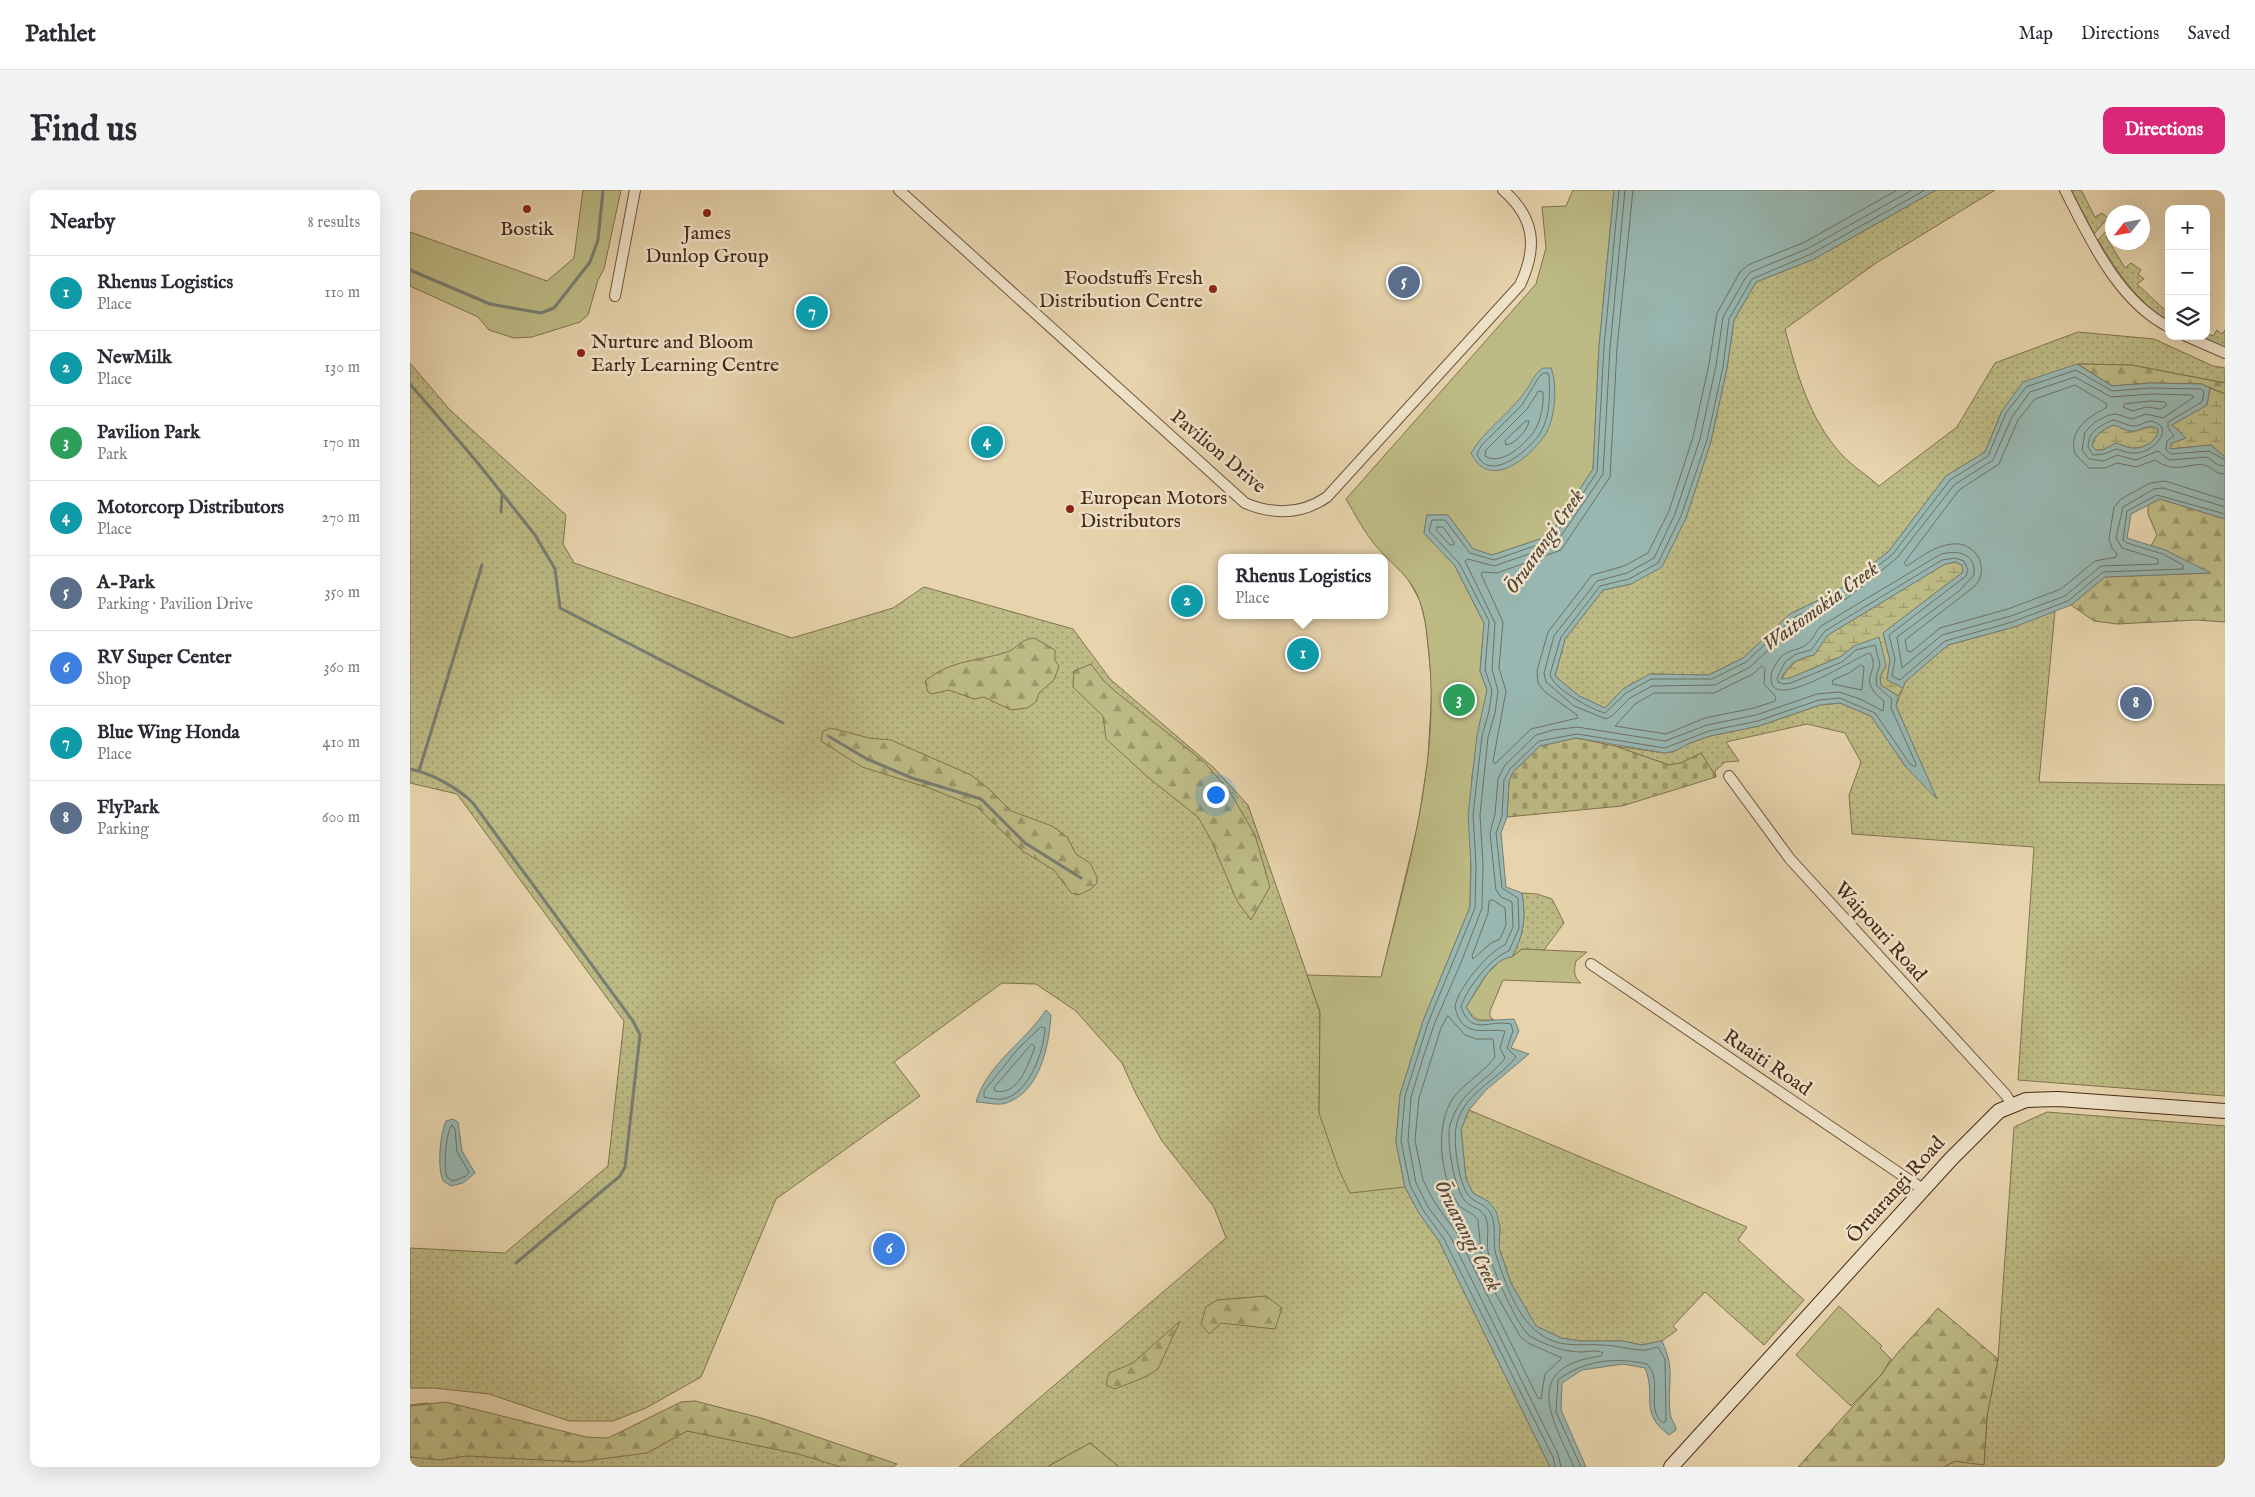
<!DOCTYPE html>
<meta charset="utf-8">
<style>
body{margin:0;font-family:"IM FELL English",serif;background:#f2f2f3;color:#2b2b33}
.controls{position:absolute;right:15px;top:15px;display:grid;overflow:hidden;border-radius:10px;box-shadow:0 5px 20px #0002}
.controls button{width:45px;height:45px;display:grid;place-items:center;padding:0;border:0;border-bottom:1px solid #e1e1e2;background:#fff;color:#2b2b33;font:25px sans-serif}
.compass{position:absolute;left:1695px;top:15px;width:45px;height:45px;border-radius:50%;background:#fff;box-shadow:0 5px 20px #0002;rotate:239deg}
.you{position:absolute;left:805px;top:604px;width:18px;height:18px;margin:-12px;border:4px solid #fff;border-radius:50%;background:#1a73e8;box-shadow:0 0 0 8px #1a73e833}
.badge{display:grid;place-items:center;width:32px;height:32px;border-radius:50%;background:#db2777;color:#fff;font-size:16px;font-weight:700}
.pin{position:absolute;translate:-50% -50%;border:2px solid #fff;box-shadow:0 1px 5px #0006}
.popup{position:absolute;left:808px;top:364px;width:170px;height:65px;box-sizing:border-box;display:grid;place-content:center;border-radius:10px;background:#fff;filter:drop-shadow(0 1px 4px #0005);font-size:16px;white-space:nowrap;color:#7c7c81}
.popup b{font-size:19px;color:#2b2b33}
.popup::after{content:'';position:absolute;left:50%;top:100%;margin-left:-10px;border:10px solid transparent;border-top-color:#fff}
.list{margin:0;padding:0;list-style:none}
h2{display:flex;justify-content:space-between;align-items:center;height:65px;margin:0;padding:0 20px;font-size:21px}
h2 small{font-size:16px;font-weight:400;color:#7c7c81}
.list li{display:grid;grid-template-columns:32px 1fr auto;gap:15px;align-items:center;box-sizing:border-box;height:75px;padding:0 20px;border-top:1px solid #e1e1e2}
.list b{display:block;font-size:19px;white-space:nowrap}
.list p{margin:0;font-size:16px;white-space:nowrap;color:#7c7c81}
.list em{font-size:16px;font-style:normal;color:#7c7c81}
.icon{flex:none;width:28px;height:28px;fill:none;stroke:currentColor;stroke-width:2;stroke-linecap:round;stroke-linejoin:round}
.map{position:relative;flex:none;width:1815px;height:1277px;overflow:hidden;border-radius:10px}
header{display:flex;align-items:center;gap:30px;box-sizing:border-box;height:70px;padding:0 25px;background:#fff;border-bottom:1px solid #e1e1e2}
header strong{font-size:24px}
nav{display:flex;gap:28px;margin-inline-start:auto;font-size:18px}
.intro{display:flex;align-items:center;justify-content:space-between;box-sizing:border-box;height:120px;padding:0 30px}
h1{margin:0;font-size:35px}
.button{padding:12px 22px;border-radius:10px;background:#db2777;color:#fff;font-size:18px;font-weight:700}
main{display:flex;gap:30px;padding:0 30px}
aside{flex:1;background:#fff;border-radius:10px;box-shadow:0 5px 20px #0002}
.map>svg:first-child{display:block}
.grass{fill:url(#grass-dots);stroke:#82724e}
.forest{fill:url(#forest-firs);stroke:#82724e}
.wetland{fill:url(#wetland-marsh);stroke:#82724e}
.cemetery{fill:url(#cemetery-stones);stroke:#82724e}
.green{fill:#bdbb85;stroke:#82724e}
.water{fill:#98b7b1;stroke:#787e74;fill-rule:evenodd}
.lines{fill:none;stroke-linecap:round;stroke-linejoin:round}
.shore{stroke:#707064;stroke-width:1}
.stream{stroke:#787e74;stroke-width:3}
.street-casing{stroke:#6f543d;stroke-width:12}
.secondary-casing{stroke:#472918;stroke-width:16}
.street{stroke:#efe3ca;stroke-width:10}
.secondary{stroke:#efe3ca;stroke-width:14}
.poi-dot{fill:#8f2418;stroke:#efe3ca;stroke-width:2}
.labels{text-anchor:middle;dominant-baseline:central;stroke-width:5;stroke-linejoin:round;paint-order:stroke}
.poi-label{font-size:20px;fill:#472918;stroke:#efe3ca}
.street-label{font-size:20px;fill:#472918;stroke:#efe3ca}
.water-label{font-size:21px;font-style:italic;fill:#574537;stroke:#efe3ca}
</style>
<header>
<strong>Pathlet</strong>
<nav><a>Map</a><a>Directions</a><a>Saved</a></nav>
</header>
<div class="intro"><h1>Find us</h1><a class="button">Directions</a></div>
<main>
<aside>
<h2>Nearby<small>8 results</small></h2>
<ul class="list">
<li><span class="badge" style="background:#0f9aa8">1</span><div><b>Rhenus Logistics</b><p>Place</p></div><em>110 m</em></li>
<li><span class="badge" style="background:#0f9aa8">2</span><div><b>NewMilk</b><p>Place</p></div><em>130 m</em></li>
<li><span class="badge" style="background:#2e9e5b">3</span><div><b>Pavilion Park</b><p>Park</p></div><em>170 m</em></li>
<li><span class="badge" style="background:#0f9aa8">4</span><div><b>Motorcorp Distributors</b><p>Place</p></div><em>270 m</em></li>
<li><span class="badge" style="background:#5c6f8a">5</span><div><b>A-Park</b><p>Parking · Pavilion Drive</p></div><em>350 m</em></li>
<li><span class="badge" style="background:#3f7fe0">6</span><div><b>RV Super Center</b><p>Shop</p></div><em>360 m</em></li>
<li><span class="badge" style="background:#0f9aa8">7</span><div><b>Blue Wing Honda</b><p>Place</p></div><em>410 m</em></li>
<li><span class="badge" style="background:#5c6f8a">8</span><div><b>FlyPark</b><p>Parking</p></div><em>600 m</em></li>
</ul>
</aside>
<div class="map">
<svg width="1815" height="1277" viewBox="0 0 1815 1277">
<defs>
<pattern id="grass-dots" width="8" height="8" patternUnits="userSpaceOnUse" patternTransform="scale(1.25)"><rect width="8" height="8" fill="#bdbb85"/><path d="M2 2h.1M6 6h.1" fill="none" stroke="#9b986c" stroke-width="1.8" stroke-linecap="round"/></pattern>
<pattern id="forest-firs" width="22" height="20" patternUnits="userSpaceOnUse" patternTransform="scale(1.25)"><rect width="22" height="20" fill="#bdbb85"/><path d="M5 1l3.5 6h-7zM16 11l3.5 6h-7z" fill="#9b986c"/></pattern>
<pattern id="wetland-marsh" width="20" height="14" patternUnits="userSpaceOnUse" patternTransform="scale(1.25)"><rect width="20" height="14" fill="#bdbb85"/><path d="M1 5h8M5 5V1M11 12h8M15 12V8" fill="none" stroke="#9b986c"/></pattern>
<pattern id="cemetery-stones" width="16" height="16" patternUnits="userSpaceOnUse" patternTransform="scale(1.25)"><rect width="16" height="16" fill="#bdbb85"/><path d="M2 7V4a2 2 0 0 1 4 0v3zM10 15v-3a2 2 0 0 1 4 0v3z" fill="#9b986c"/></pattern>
</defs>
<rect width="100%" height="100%" fill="#e7d4ad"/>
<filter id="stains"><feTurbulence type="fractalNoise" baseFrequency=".004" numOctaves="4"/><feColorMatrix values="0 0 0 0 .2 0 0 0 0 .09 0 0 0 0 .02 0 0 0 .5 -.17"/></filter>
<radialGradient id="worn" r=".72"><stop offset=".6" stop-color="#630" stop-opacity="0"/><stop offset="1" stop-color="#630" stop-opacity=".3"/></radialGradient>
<path class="grass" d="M1204,0L1074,433L1070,481L986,952L995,997L1009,1023L1029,1051L1140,1277H709L680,1253L637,1277H549L816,1048L804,1017L752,951L726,904L712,873L666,821L626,794L592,793L484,872L510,906L366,1009L291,1187L236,1218L203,1231H159L79,1204L24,1198H0V1058L95,1063L198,976L214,831L47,604L0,593V173L40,220L156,325L153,354L164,373L382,448L483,418L514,397L663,439L700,489L804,578L838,615L910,822L909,923L971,788L1008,634L1018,569L1022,496L1016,435L1010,411L997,387Z
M1526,0H1585L1466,73L1375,139C1387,184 1399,228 1431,264C1442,276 1457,285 1469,296L1547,237L1585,173L1668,142L1744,149L1803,176L1815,178V193L1721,175L1668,174L1592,221L1575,262L1536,286L1479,361L1429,400L1380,424L1333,468L1299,485L1240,484L1213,499L1195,518L1169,506L1145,486L1155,449L1193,400L1221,394L1276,328L1301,251L1317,178L1324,130L1346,92L1404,69Z
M1661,0H1671L1685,27L1692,23L1698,28L1684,44Z
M1698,39L1702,43L1696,47L1715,78L1721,73L1731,80L1728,84L1734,89L1727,94L1756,121L1759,117V134C1726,109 1709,85 1688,50Z
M1807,140L1812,144L1815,140V159L1782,146H1796V143L1803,146Z
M1645,421L1629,592L1815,595V906L1608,890L1624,657L1442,644L1439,605L1451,572L1435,543L1397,534L1316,552L1329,571L1315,572L1305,581L1306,587L1291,563L1271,573L1259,575L1205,556L1255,563L1265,561L1280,553L1300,546L1349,536L1410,515L1430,513L1461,526L1496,577L1526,607L1486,516L1495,492L1538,455L1604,437Z
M1112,703L1127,704L1142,709L1154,733L1134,760L1112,759L1102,767C1114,744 1116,728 1112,703Z
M1059,920L1337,1037L1328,1050L1394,1110L1354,1155L1295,1102L1263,1136L1267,1140L1252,1151L1231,1155L1213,1151H1170L1151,1148L1126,1136L1101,1093L1089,1058L1090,1037L1079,1012L1063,1003L1056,989L1051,939Z
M1637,922L1815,936V1277H1534L1545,1271L1574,1275L1577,1226L1588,1169L1604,937Z
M17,1213L191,1256L240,1234L476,1277H0V1215Z"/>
<path class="forest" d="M1668,174L1721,175L1815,193V204L1792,194L1740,193L1702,196Z
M1750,309L1815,329V432L1786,430L1707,434L1684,431L1661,415L1695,387L1799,383L1755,360L1741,356L1747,345L1738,324V315Z
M624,448L645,460V470L649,476L644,490L629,503L626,512L617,518L601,520L574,507L564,509L539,500L522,504L518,502L515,491C543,469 566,472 597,462C609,458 608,450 624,448Z
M681,474L694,491L706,502L794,572L820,602L845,645L860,697L841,730L827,711L801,650L788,627L740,589L696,549L693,526L663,497L664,481Z
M421,538L459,548L481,550L561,585L579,599L601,621L642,636L657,647L666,664L680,673L687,687V693L681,699L668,705L661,703L644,680L614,662L567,617L519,598L452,577L411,551L413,541Z
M856,1106L872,1118L865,1139L811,1133L799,1144L791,1134L796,1117L807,1110Z
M1528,1118L1588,1169L1577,1226L1574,1275L1545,1271L1534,1277H1388L1472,1184C1487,1160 1510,1140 1528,1118Z
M770,1131L748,1179L735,1187L705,1199L696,1195L699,1183L723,1173Z
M285,1211L351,1228L487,1274L483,1277H431L388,1264L277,1241L237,1263L168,1272L57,1266L30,1270L0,1267V1216L36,1212L176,1247L198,1248L271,1212Z"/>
<path class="wetland" d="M1800,198L1815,204V267L1801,255L1760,259L1762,253L1776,248L1762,235L1797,215Z
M1703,235C1709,236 1714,240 1719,241C1731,243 1736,233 1748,239C1749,249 1735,258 1726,258C1720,259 1712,255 1706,253L1693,260H1686L1682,257C1684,244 1693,240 1703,235Z
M1545,372L1552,375L1553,382L1473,443L1480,470L1477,489L1493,498L1488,506L1471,495L1470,487L1476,475L1444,456L1430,467L1380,488L1371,490C1380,474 1386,469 1404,465L1418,445L1535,374Z"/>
<path class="cemetery" d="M1166,548L1205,556L1259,575L1271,573L1291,563L1306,587L1212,616L1097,627L1099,591L1103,582L1130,556Z"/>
<path class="green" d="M173,0H211L194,79L188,90L178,125L170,132L122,147L104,148L79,140L68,127L0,96V42L137,91L164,68Z
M1163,0H1204L1189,157L1183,279L1139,346L1082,365L1063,359L1038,325H1017L1014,343L1045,376L1074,433L1070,481L1077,500L1062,586L1060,717L1013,831L990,905L986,952L995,997L940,1003L929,980L909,923L910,822L897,785L971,787C997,682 1030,574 1019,464C1017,447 1016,428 1010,412C1002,387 982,375 966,356C954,342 945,324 936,309L1126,94L1136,58L1132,17L1156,16Z
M1112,759L1177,762L1166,771C1164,780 1163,787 1171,793L1093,790L1080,821V827L1084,830C1067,830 1066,832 1056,817L1077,784L1093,768L1102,767Z
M1429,1116L1472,1156L1470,1158L1481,1169L1472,1184L1441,1216L1386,1165Z
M680,1253L709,1277H637Z"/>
<path class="water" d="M1204,0H1526L1404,69L1346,92L1324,130L1317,178L1301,251L1276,328L1252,377L1221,394L1193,400L1155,449L1145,486L1169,506L1195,518L1213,499L1240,484L1299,485L1333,468L1380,424L1429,400L1479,361L1536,286L1575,262L1592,221L1613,192L1667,174L1702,196L1740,193L1792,194L1800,198L1797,215L1762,235L1776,248L1762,253L1760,259L1801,255L1815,267V329L1750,309L1721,324L1717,348L1755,360L1801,383L1695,387L1661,415L1604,437L1538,455L1495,492L1493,498L1477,490L1480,470L1473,443L1553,382L1552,375L1545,372L1535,374L1418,445L1404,465C1387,469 1378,473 1371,489L1380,488L1430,467L1444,456L1469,447L1476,475L1470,487L1471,495L1488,506L1486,516L1527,609L1496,577L1461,526L1430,513L1410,515L1349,536L1300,546L1280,553L1265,561L1255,563L1166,548L1130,556L1103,582L1099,591L1097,627L1091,643L1096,697L1112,703C1116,728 1114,744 1102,767C1081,769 1067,800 1056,817L1063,828L1068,831L1104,829L1109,841L1101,858L1119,864L1076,900L1059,920L1051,939L1056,989L1063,1003L1079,1012L1086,1021L1090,1037L1089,1058L1101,1093L1126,1136L1151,1148L1170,1151H1213L1231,1155L1252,1151C1266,1181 1257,1193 1260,1222C1260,1229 1266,1234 1266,1240L1259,1245C1228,1222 1247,1207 1235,1178L1213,1174L1172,1180L1152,1193L1151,1220L1176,1277H1140L1029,1051L1009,1023L995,997L986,952L990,905L1013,831L1060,717L1061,675L1058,625L1067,545L1077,500L1070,481L1074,433L1045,376L1014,343L1017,325H1038L1063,359L1082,365L1139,346L1183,279L1189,157ZM1703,235C1709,236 1714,240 1719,241C1731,243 1736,232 1748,239C1749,249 1735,258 1726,258C1720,259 1712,255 1706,253L1693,260H1686L1682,256C1684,244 1693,240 1703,235Z
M1133,178H1141C1148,195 1145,230 1135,245C1119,269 1079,301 1061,263C1075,239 1101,223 1117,199C1123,190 1124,184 1133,178Z
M636,820L641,825C639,856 630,902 596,913C588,916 574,912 566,912C577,874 616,851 636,820Z
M43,929L48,932L52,961L65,983L53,993L41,996L33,991C27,978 30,944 36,931Z"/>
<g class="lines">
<path class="shore" d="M1223,0L1207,158L1200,287L1151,360L1087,383L1073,382L1071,384L1093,432L1089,478L1096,501L1083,571L1085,574L1121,539L1168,528L1167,525L1134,501L1128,493L1127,481L1138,442L1182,385L1214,376L1238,363L1259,321L1283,247L1299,174L1307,123L1330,82L1338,75L1395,52L1487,0
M1502,0L1399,58L1341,82L1336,87L1313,127L1306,176L1290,249L1265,324L1244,368L1217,383L1187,391L1144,446L1134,483L1136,492L1164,516L1196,529L1202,526L1220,508L1242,496L1305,495L1340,477L1387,433L1436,409L1487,368L1544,295L1583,270L1602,227L1620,202L1665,187L1701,207L1741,204L1782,205L1784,207L1753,228L1736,224L1722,229L1706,224L1699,225L1685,232L1675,242L1672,260L1679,269L1694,271L1707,265L1726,270L1748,261L1759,270L1797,267L1808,275L1815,276
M1515,0L1401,64L1342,89L1319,129L1313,177L1297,250L1271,326L1248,373L1219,389L1190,396L1151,447L1140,484C1142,498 1182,520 1195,523L1216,503L1241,489H1302L1336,472L1383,428L1432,404L1483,364L1540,290L1578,266L1596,223L1616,197L1666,180L1702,201L1740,198L1791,199L1794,202L1792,212L1758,232V238L1764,246L1757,251L1756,260L1761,264L1799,261L1815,270
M1134,183H1138L1139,187C1140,205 1140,224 1132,240C1123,258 1079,295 1067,264L1071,256L1112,215L1129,187Z
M1129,201L1133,202C1134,213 1131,230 1125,240C1116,253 1092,277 1075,266L1076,260L1117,219Z
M1741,211L1755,212L1757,215L1751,219L1736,217L1723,221L1713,217L1715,214Z
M1703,230C1709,231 1716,235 1722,236C1735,237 1737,224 1752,237C1756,251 1735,265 1722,263C1717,263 1711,260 1706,259L1694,264L1683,265L1678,257C1678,242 1689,236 1703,230Z
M1116,231H1119C1118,240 1105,254 1096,255L1095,251Z
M1815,284C1806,284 1804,279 1797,276C1783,270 1767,286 1745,270L1726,277L1707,273L1695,278H1679L1665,264C1658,240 1678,227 1696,218L1697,214L1665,195L1625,209L1608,230L1589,274L1549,300L1494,373L1497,376C1511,367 1524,356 1542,354C1565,351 1581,378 1565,396L1495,450L1497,461L1501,462L1530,438L1598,419L1651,399L1685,371L1706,367L1707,364L1702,358L1699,349L1704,317L1711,309L1740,293L1755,291L1815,310
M1027,337H1033L1044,352V355H1040L1027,341Z
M1451,475L1454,477L1452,500L1422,494L1423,490L1439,483Z
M1352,476L1355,479L1354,494L1366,507L1365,511L1344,518L1295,528L1256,544L1205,536L1225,514L1244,503H1304L1343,484Z
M1083,710L1095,718L1096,735L1090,749L1081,753L1063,769L1062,766L1078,723L1079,711Z
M1038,826L1055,845L1066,849H1083L1085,867C1074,882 1056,892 1044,907C1024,934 1030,987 1048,1014C1053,1021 1063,1022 1068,1030L1071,1062L1083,1099L1110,1146L1118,1153L1152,1168L1135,1184L1131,1209L1128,1208L1046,1042L1025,1013L1013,990L1005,950L1009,908L1031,838Z
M631,837L635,838C634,861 619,904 593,909C588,910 579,908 574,907V901L607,860Z
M622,854L625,857C618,874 609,906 585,901L584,898Z
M42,935L45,939L47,962L59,982L56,986L43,991L37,987C33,978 36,940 42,935Z
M1145,1277L1143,1267L1034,1049L1013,1020L1000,995L991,951L995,906L1018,833L1065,718L1066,675L1063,625L1072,546L1079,521L1082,500L1075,480L1079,431L1049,373L1019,341L1022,330H1035L1060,363L1084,370L1142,350L1187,282L1194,157L1209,0
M1151,1277L1148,1264L1040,1046L1018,1017L1006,993L998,951L1001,907L1012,871L1024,835L1052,770L1072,718L1073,675L1070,625L1078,547L1085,523L1088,501L1082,479L1085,433L1055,371L1058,369L1084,376L1145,355L1193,284L1200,158L1215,0
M1164,1277C1141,1227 1111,1177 1191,1166L1193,1163C1186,1159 1178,1162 1171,1162C1154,1162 1135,1155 1120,1146C1107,1137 1083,1079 1078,1062C1076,1050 1080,1039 1076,1028C1072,1018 1062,1018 1056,1012C1044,1000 1036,950 1040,935C1051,899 1075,894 1095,868L1090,858L1095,841C1073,838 1052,849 1045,817C1047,799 1079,761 1095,755L1103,737L1102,712L1091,707L1086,700L1080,643L1085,624L1088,589L1095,575L1126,545L1143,540L1167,537L1255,551L1297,535L1346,525L1407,504L1429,502L1450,509L1473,521L1474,511C1444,488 1472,483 1460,463C1448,465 1362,524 1361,489C1360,482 1366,473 1370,468C1378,459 1389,461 1397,454C1403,450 1406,441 1411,436L1531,364C1548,360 1566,363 1564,385L1549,401L1487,447L1492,478L1532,445L1601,426L1655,406L1691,376L1748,374V369L1712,358L1706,348L1713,317L1744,299L1753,298L1815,317
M1171,1277L1146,1222L1148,1190C1174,1170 1206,1167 1237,1174C1254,1190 1234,1221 1254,1233L1256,1230L1255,1169L1248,1157C1242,1158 1236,1161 1230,1160C1217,1159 1205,1155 1192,1155C1178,1154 1164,1156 1150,1153C1112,1145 1097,1098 1086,1065C1082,1052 1087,1037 1081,1024C1077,1015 1068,1014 1061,1008C1049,998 1043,953 1046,938C1051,904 1087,891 1106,867L1097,858L1103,841L1101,834C1079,829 1062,847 1051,817C1056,799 1081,767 1099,761L1109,738L1108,708L1092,698L1086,643L1092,626L1094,590L1100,579L1129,551L1167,544L1255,558L1299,541L1348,531L1409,510L1430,508L1465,523L1500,574L1505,577L1506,574L1481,518L1482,509L1467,496L1466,487L1470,475L1465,455L1446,460L1432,472L1381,493L1373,494L1368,492L1367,488L1375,472L1386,464L1401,460L1415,441L1532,370L1545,368L1554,371L1558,380L1556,386L1479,445L1485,469L1482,486L1490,490L1535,451L1602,432L1658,411L1693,382L1773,379V375L1753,364L1717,353L1713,350L1717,321L1747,305L1815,324"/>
<path class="stream" d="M0,80L80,114L131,123L144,118L180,72L188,50L193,0
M0,194L67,272L125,345L145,379L150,418L373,533
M91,322L92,305
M418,546L457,569L502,588L571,609L615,653L671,688
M0,579C21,583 48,598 63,613L223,831L230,845L215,977L210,986L106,1073
M9,581L72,375"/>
<defs>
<path id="street" d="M489,0L835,313C864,325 891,325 917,307L1110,95C1128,57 1125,28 1093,0
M1655,0C1680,49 1708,111 1759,137
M205,106L225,0
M1776,146L1815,163
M1319,586L1380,669L1596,905L1602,915
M1181,774L1514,1000"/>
<path id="secondary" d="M1261,1277L1541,969L1589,921L1616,910L1648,909L1815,921"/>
</defs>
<use href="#street" class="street-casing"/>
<use href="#secondary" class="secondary-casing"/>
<use href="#street" class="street"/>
<use href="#secondary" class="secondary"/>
</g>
<g class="poi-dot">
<circle cx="117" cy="19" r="5"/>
<circle cx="297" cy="23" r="5"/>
<circle cx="803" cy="99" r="5"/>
<circle cx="171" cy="163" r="5"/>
<circle cx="660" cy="319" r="5"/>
</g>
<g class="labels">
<g class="poi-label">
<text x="117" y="39">Bostik</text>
<text x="297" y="43">James<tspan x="297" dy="23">Dunlop Group</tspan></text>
<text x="793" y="88" text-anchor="end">Foodstuffs Fresh<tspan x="793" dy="23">Distribution Centre</tspan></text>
<text x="181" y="152" text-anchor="start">Nurture and Bloom<tspan x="181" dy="23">Early Learning Centre</tspan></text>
<text x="670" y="308" text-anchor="start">European Motors<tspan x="670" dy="23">Distributors</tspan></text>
</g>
<g class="street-label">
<text transform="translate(808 262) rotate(40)">Pavilion Drive</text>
<text transform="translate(1470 742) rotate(48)">Waipouri Road</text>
<text transform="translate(1357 873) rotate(34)">Ruaiti Road</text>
<text transform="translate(1486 1000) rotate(-48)">Ōruarangi Road</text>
</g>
<g class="water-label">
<text transform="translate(1135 352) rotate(-55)">Ōruarangi Creek</text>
<text transform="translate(1411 417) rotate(-36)">Waitomokia Creek</text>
<text transform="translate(1057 1046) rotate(63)">Ōruarangi Creek</text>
</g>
</g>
<rect width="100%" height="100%" filter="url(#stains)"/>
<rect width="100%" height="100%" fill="url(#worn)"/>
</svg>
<div class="controls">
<button>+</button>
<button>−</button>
<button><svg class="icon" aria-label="layers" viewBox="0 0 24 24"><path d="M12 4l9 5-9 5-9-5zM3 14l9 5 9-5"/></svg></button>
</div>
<svg class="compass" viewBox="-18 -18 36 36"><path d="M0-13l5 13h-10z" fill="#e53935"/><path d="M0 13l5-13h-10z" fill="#7c7c81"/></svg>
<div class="you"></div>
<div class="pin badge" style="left:893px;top:464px;background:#0f9aa8">1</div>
<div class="popup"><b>Rhenus Logistics</b>Place</div>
<div class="pin badge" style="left:777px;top:411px;background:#0f9aa8">2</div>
<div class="pin badge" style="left:1049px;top:510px;background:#2e9e5b">3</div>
<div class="pin badge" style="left:577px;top:252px;background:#0f9aa8">4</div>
<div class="pin badge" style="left:994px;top:92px;background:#5c6f8a">5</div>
<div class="pin badge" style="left:479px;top:1059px;background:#3f7fe0">6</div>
<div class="pin badge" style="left:402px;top:122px;background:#0f9aa8">7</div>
<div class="pin badge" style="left:1726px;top:513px;background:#5c6f8a">8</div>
</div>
</main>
